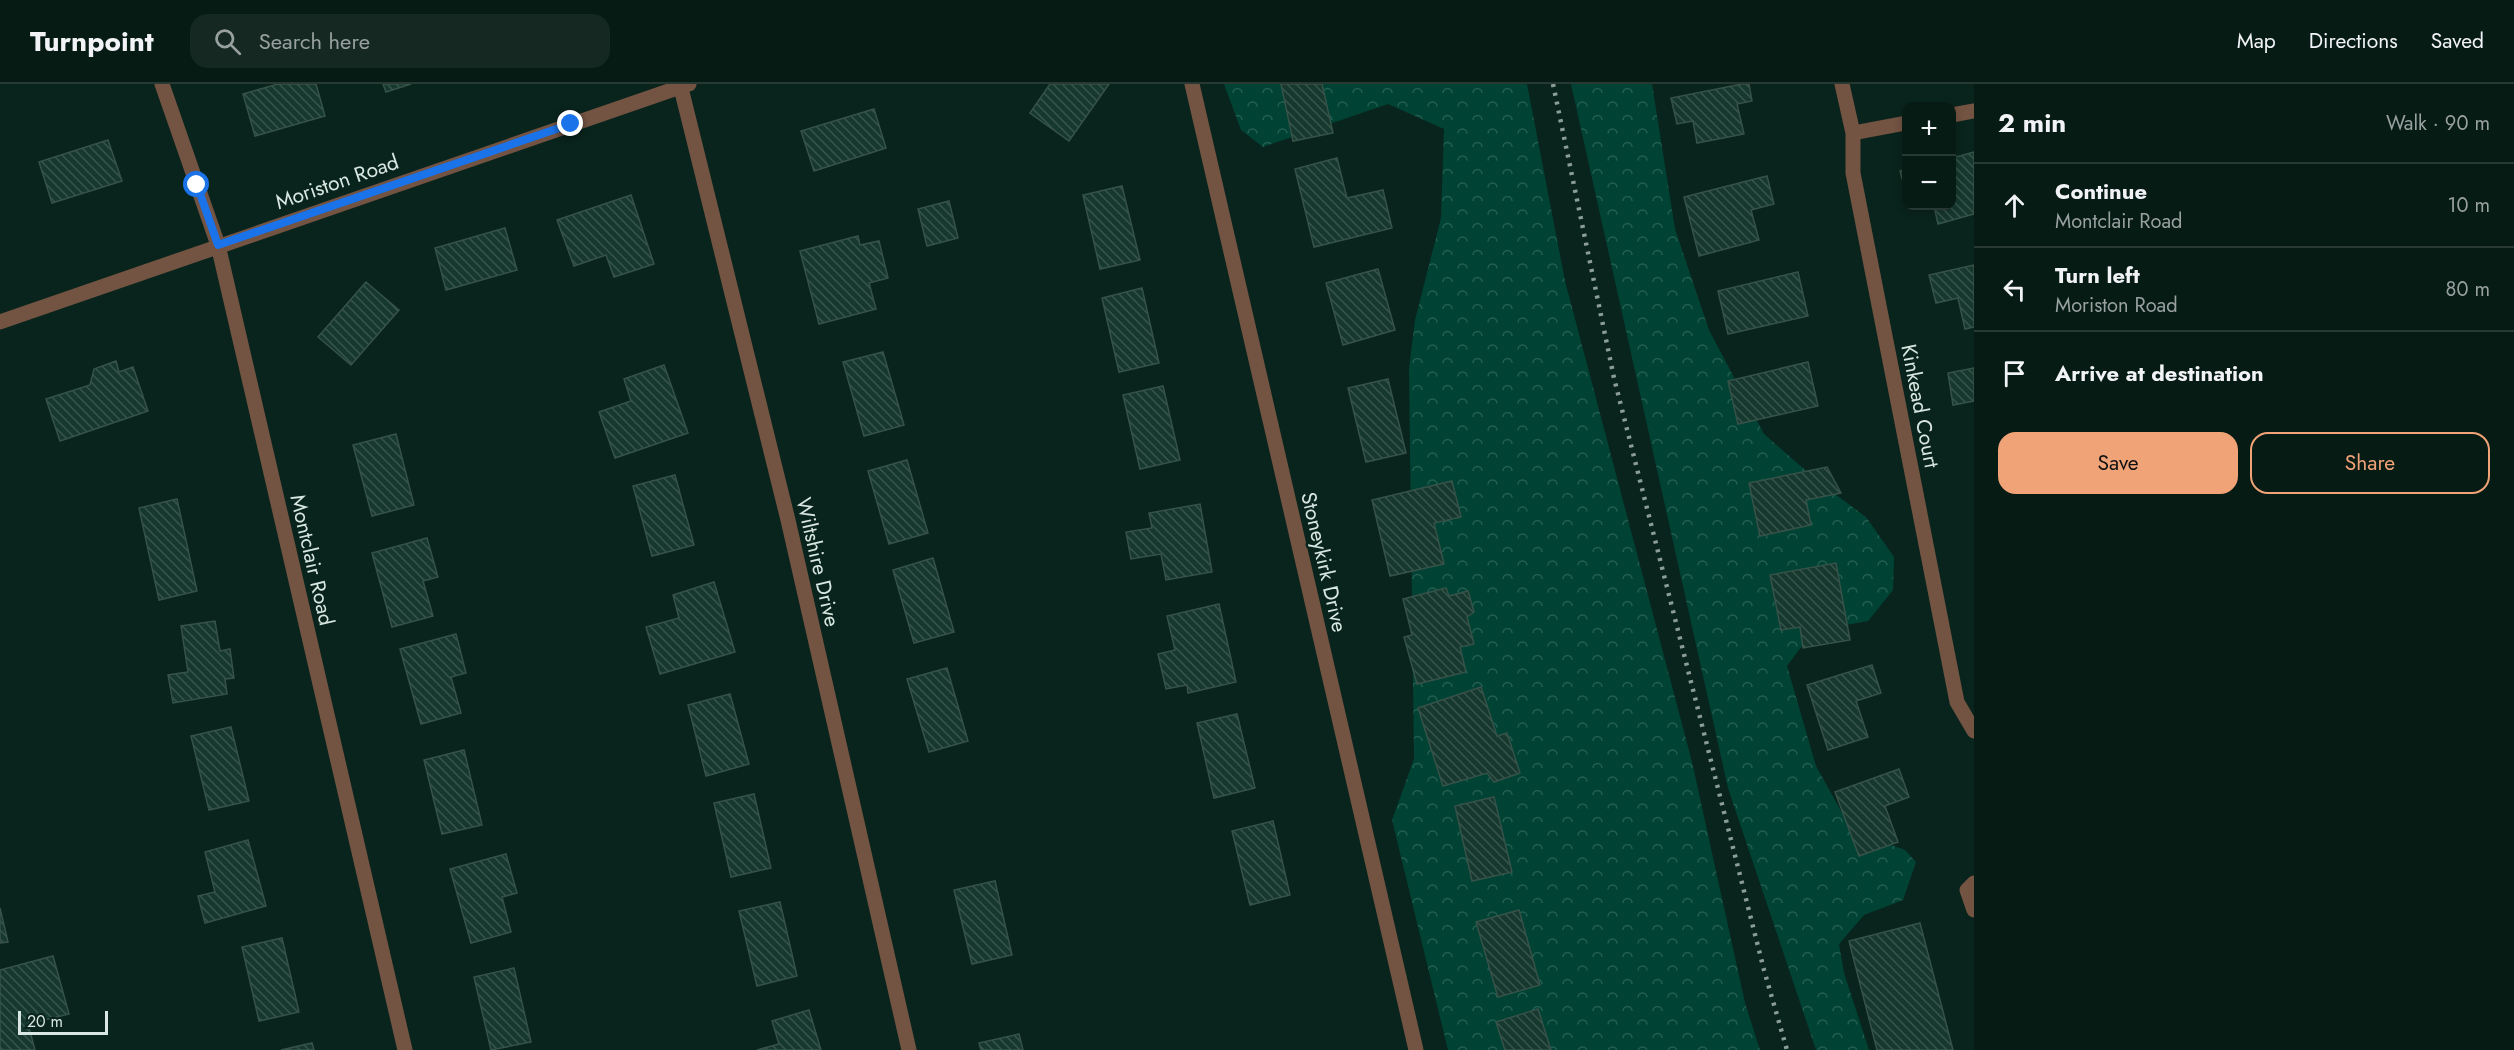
<!DOCTYPE html>
<meta charset="utf-8">
<style>
body{margin:0;font-family:Jost,sans-serif;background:#152822;color:#f1f3f6}
.controls{position:absolute;right:18px;top:18px;display:grid;overflow:hidden;border-radius:12px;box-shadow:0 3px 9px #0003}
.controls button{width:54px;height:54px;display:grid;place-items:center;padding:0;border:0;border-bottom:2px solid #283934;background:#071b15;color:#f1f3f6;font:30px sans-serif}
.scale{position:absolute;left:18px;bottom:15px;width:90px;box-sizing:border-box;padding-left:6px;border:3px solid #d8e7e1;border-top:0;font-size:16px;line-height:21px;white-space:nowrap;color:#d8e7e1;-webkit-text-stroke:4px #09241c;paint-order:stroke}
.stop{position:absolute;width:18px;height:18px;margin:-14px;border:4px solid #1a73e8;border-radius:50%;background:#fff}
.stop.end{background:#1a73e8;border-color:#fff;box-shadow:0 2px 6px #0008}
.list{margin:0;padding:0;list-style:none}
h2{display:flex;justify-content:space-between;align-items:center;height:78px;margin:0;padding:0 24px;font-size:26px}
h2 small{font-size:20px;font-weight:400;color:#98a1a0}
.list li{display:grid;grid-template-columns:39px 1fr auto;gap:18px;align-items:center;box-sizing:border-box;height:84px;padding:0 24px;border-top:2px solid #283934}
.list b{display:block;font-size:22px;white-space:nowrap}
.list p{margin:0;font-size:20px;white-space:nowrap;color:#98a1a0}
.list em{font-size:20px;font-style:normal;color:#98a1a0}
.actions{display:flex;gap:12px;padding:18px 24px}
.actions a{flex:1;padding:14px 0;border:2px solid #efa377;border-radius:18px;text-align:center;font-size:21px;color:#efa377}
.actions .main{background:#efa377;color:#111}
.icon{flex:none;width:33px;height:33px;fill:none;stroke:currentColor;stroke-width:2;stroke-linecap:round;stroke-linejoin:round}
.map{position:relative;flex:none;width:1974px;height:966px;overflow:hidden}
header{display:flex;align-items:center;gap:36px;box-sizing:border-box;height:84px;padding:0 30px;background:#071b15;border-bottom:2px solid #283934}
header strong{font-size:28px}
nav{display:flex;gap:33px;margin-inline-start:auto;font-size:21px}
.search{width:420px;height:54px;background:#152822;display:flex;align-items:center;gap:15px;box-sizing:border-box;padding:0 21px;border-radius:18px;color:#98a1a0;font-size:22px}
main{display:flex}
aside{flex:1;background:#071b15}
.map>svg:first-child{display:block}
.forest{fill:url(#forest-crowns)}
.building{fill:url(#building-back-hatch);stroke:#375248;stroke-width:1.5}
.lines{fill:none;stroke-linecap:round;stroke-linejoin:round}
.minor{stroke:#735342;stroke-width:15}
.rail{stroke:#8a9d96;stroke-width:4.5;stroke-dasharray:3 6;stroke-linecap:butt}
.route{stroke:#1a73e8;stroke-width:8}
.labels{text-anchor:middle;dominant-baseline:central;stroke-width:5;stroke-linejoin:round;paint-order:stroke}
.street-label{font-size:21px;fill:#d8e7e1;stroke:#09241c}
</style>
<header>
<strong>Turnpoint</strong>
<div class="search"><svg class="icon" aria-label="search" viewBox="0 0 24 24"><circle cx="10" cy="10" r="6"/><path d="M15 15l6 6"/></svg>Search here</div>
<nav><a>Map</a><a>Directions</a><a>Saved</a></nav>
</header>
<main>
<div class="map">
<svg width="1974" height="966" viewBox="0 0 1974 966">
<defs>
<pattern id="forest-crowns" width="20" height="18" patternUnits="userSpaceOnUse" patternTransform="scale(1.5)"><rect width="20" height="18" fill="#004334"/><path d="M2 6a3 3 0 1 1 6 0M12 15a3 3 0 1 1 6 0" fill="none" stroke="#245e51"/></pattern>
<pattern id="building-back-hatch" width="6" height="6" patternUnits="userSpaceOnUse" patternTransform="scale(1.5)"><rect width="6" height="6" fill="#16382e"/><path d="M-1 5l2 2M0 0l6 6M5-1l2 2" fill="none" stroke="#37554c"/></pattern>
</defs>
<rect width="100%" height="100%" fill="#09241c"/>
<path class="forest" d="M1224,0H1527L1565,197L1692,678L1745,919L1760,966H1448L1392,736L1414,675L1409,285L1415,236L1441,134L1444,45L1388,20L1263,63L1241,46Z
M1571,0H1652L1675,145L1709,246L1764,350L1820,399L1866,433L1894,473L1893,506L1868,537L1813,547L1787,582L1816,682L1845,734L1869,753L1905,766L1916,778L1903,816L1864,831L1839,860L1844,889L1869,966H1816L1728,704Z"/>
<path class="building" d="M278,0H316L325,32L255,52L243,10Z
M383,0H411L386,8Z
M1050,0H1109L1069,57L1030,29Z
M1281,0H1322L1333,49L1293,57Z
M1742,0H1749L1752,17L1737,20L1744,50L1697,59L1693,37L1677,40L1671,14Z
M874,25L886,64L814,87L801,47Z
M108,56L122,97L52,119L39,78Z
M1974,68V130L1938,140L1934,122H1952V74Z
M1337,74L1347,114L1383,106L1392,144L1314,163L1295,85Z
M1906,85V109L1900,87Z
M1767,92L1774,120L1751,126L1759,156L1699,172L1684,113Z
M1122,102L1140,176L1100,185L1083,111Z
M631,111L654,180L614,193L606,171L574,182L557,136Z
M949,117L958,154L927,162L918,125Z
M505,144L517,186L446,206L435,164Z
M858,152L860,161L879,157L888,194L869,199L876,225L819,240L800,167Z
M1974,181V243L1965,245L1958,214L1936,219L1929,191Z
M1378,185L1395,246L1343,261L1326,199Z
M1798,188L1808,232L1728,250L1718,207Z
M366,198L399,226L351,281L318,253Z
M1142,204L1159,279L1119,288L1102,214Z
M883,268L904,341L864,352L843,278Z
M116,277L119,288L133,283L148,327L60,357L46,315L90,301L94,285Z
M1808,278L1818,322L1738,340L1728,297Z
M664,281L688,349L615,374L599,328L631,317L624,295Z
M1974,284V317L1953,321L1948,289Z
M1388,295L1406,369L1366,378L1348,304Z
M1163,302L1180,376L1140,385L1123,311Z
M396,350L414,421L372,432L353,361Z
M907,376L928,449L889,460L868,387Z
M1827,383L1841,409L1806,416L1811,441L1760,452L1749,399Z
M675,391L694,461L652,472L633,402Z
M1452,397L1461,433L1434,439L1444,480L1390,492L1372,416Z
M177,415L197,507L159,516L139,424Z
M1200,420L1212,488L1166,496L1161,470L1131,475L1126,448L1152,444L1149,429Z
M427,454L438,493L423,497L433,532L392,543L372,469Z
M933,474L954,548L914,559L893,486Z
M1836,479L1850,556L1803,564L1800,543L1781,546L1770,491Z
M714,498L735,568L660,590L646,543L679,534L673,511Z
M1446,504L1449,512L1468,507L1474,528L1467,533L1474,560L1460,563L1466,588L1417,600L1404,553L1412,551L1403,515Z
M1219,520L1236,598L1188,609L1187,601L1166,605L1158,570L1175,566L1167,532Z
M215,537L220,567L230,565L234,594L225,595L227,610L173,619L168,591L188,588L181,542Z
M456,550L466,589L451,593L461,629L421,640L400,565Z
M1872,581L1881,609L1856,617L1868,653L1828,666L1807,601Z
M947,584L968,657L929,668L907,595Z
M1481,603L1497,652L1507,649L1520,689L1494,698L1487,689L1443,702L1418,624Z
M730,610L749,680L706,692L688,621Z
M1237,630L1255,704L1214,714L1197,639Z
M231,643L249,717L209,726L191,652Z
M464,666L482,741L442,750L424,676Z
M1899,685L1909,713L1885,722L1898,758L1859,772L1835,708Z
M754,710L771,784L731,793L714,719Z
M1494,713L1512,788L1472,797L1455,722Z
M1273,737L1290,811L1250,821L1232,747Z
M248,756L266,822L205,839L198,812L215,808L205,768Z
M506,770L517,809L502,813L511,848L471,859L450,785Z
M995,797L1012,871L972,880L954,806Z
M780,818L797,892L757,902L739,827Z
M0,824L8,858L0,859Z
M1519,826L1540,901L1498,913L1476,838Z
M1920,839L1953,966H1877L1849,857Z
M282,854L299,928L259,937L242,863Z
M53,872L69,930L28,940L35,966H0V886Z
M514,884L531,958L491,966L474,893Z
M1538,925L1551,966H1505L1496,938Z
M809,926L821,966H757L779,960L772,937Z
M1019,950L1023,966H981L979,959Z
M312,959L314,966H281Z"/>
<g class="lines">
<path class="minor" d="M162,0L218,161L405,966
M680,0L788,436L909,966
M1192,0L1416,966
M1842,0L1853,49V89L1957,618L1974,647
M1952,31L1974,27
M1853,49L1906,39
M0,238L689,0
M1974,799L1967,806L1974,826"/>
<path class="rail" d="M1553,0L1614,294L1764,886L1787,966"/>
</g>
<g class="lines">
<path class="route" d="M197,101L218,161L571,40"/>
</g>
<g class="labels">
<g class="street-label">
<text transform="translate(337 98) rotate(-19)">Moriston Road</text>
<text transform="translate(1920 322) rotate(79)">Kinkead Court</text>
<text transform="translate(312 476) rotate(77)">Montclair Road</text>
<text transform="translate(818 478) rotate(77)">Wiltshire Drive</text>
<text transform="translate(1324 478) rotate(77)">Stoneykirk Drive</text>
</g>
</g>
</svg>
<div class="controls">
<button>+</button>
<button>−</button>
</div>
<div class="scale">20 m</div>
<div class="stop" style="left:197px;top:101px"></div>
<div class="stop end" style="left:571px;top:40px"></div>
</div>
<aside>
<h2>2 min<small>Walk · 90 m</small></h2>
<ul class="list">
<li><svg class="icon" aria-label="ahead" viewBox="0 0 24 24"><path d="M12 20V5M6 11l6-6 6 6"/></svg><div><b>Continue</b><p>Montclair Road</p></div><em>10 m</em></li>
<li><svg class="icon" aria-label="left" viewBox="0 0 24 24"><path d="M17 20v-9H6M10 6l-5 5 5 5"/></svg><div><b>Turn left</b><p>Moriston Road</p></div><em>80 m</em></li>
<li><svg class="icon" aria-label="arrive" viewBox="0 0 24 24"><path d="M6 21V4h12l-3 4 3 4H6"/></svg><div><b>Arrive at destination</b></div></li>
</ul>
<div class="actions"><a class="main">Save</a><a>Share</a></div>
</aside>
</main>
